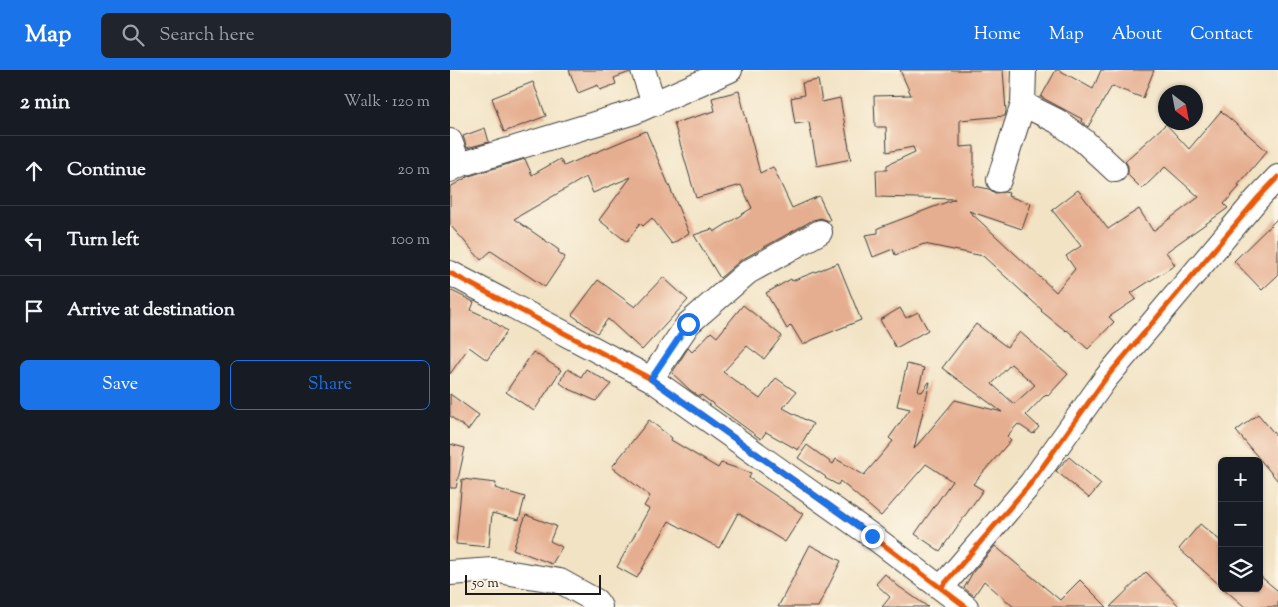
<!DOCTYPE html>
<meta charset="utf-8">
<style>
body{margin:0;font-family:"Sorts Mill Goudy",serif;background:#20242c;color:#f1f3f6}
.controls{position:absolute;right:15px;bottom:15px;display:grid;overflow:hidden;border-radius:8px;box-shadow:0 1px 4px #0004}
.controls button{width:45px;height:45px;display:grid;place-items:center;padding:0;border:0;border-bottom:1px solid #363941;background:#171b24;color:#f1f3f6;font:25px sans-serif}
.compass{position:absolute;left:708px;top:15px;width:45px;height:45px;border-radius:50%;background:#171b24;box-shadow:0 1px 4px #0004;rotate:148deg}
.scale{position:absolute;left:15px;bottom:12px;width:136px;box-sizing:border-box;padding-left:5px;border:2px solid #1c1c1c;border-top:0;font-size:14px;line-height:18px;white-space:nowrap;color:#1c1c1c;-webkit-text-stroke:4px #fcf5e5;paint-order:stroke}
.stop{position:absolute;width:15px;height:15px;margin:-11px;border:4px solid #1a73e8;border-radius:50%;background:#fff}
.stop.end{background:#1a73e8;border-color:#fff;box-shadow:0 1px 5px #0008}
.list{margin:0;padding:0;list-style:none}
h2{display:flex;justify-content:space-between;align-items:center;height:65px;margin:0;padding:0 20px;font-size:21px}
h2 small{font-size:16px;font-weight:400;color:#9ea1a6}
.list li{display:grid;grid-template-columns:32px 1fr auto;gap:15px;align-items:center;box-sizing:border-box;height:70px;padding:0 20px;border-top:1px solid #363941}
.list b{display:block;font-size:19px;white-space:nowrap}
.list em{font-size:16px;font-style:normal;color:#9ea1a6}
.actions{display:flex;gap:10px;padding:15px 20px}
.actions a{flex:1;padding:11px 0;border:1px solid #1a73e8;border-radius:8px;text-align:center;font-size:18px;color:#1a73e8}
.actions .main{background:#1a73e8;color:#fff}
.icon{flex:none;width:28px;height:28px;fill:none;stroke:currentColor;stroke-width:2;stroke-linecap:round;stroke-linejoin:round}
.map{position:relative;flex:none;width:828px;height:537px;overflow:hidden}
header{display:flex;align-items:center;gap:30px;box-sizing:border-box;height:70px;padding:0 25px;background:#1a73e8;color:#fff}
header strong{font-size:24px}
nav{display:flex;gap:28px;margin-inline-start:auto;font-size:18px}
.search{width:350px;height:45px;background:#20242c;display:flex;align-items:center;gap:12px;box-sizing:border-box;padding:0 18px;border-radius:8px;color:#9ea1a6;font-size:19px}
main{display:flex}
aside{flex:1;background:#171b24}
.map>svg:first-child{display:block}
.building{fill:#e6ae90;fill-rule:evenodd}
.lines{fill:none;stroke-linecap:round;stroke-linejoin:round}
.minor-casing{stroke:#3c3a35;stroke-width:26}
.minor{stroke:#fff;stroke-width:24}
.cycleway-casing{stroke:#fcf5e5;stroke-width:8}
.cycleway{stroke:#e8590c;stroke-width:5}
.route{stroke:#1a73e8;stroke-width:6}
</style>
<header>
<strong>Map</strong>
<div class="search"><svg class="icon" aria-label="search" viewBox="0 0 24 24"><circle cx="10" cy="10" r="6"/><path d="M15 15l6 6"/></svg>Search here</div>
<nav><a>Home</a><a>Map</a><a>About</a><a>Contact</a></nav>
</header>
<main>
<aside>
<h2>2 min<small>Walk · 120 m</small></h2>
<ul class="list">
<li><svg class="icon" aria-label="ahead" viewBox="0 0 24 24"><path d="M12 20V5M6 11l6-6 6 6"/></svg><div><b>Continue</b></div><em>20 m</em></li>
<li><svg class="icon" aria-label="left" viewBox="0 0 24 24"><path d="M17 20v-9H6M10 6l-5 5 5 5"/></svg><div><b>Turn left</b></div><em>100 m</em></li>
<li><svg class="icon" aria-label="arrive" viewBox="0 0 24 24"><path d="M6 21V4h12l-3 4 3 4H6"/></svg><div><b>Arrive at destination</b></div></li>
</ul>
<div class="actions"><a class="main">Save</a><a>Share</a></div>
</aside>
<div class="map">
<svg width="828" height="537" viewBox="0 0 828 537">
<rect width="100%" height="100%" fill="#fcf5e5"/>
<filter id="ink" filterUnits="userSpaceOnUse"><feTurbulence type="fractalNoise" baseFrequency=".02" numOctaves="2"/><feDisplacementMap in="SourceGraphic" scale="10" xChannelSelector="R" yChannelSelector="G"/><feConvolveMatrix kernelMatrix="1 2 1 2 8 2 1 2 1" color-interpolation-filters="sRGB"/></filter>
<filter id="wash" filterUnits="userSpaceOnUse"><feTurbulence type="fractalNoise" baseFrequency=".0096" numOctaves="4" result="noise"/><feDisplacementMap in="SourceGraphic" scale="20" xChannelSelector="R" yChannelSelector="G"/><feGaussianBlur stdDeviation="1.12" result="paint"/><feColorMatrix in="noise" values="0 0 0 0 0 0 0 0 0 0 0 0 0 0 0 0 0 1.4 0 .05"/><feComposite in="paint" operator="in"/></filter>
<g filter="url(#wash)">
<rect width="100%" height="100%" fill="#f2e3c5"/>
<g id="blocks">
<path class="building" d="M119,0H180V2L164,8L166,14L150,20L148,15L128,23Z
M450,0H553L556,41L555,46L510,50V77L524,76V116L539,119L545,123L554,122L559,123L558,126L581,134L572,159L519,141L606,222L625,199L616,186L631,176L602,140L628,120L658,159L689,139L703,161L749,127L715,97L692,119L678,105V96L675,91L716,54L739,79L771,41L817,81L788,115L790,116L774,134L778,138L716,182L725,195L681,223L686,229L659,247L664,252L638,279L617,260L616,261L591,241L592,240L533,186L474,174L445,185L443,179L423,187L415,165L428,163V158L505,129L427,127L426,100H437V95L465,82L463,77L437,82L436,57H425L424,26L461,25Z
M606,0H609L643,19L651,0H704L693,28L662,16L638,57L631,51L632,49L591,27Z
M368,10L372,32L390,28L401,89L367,96L359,52L345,54L341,28L354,25L352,13Z
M83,12L96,46L54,62L42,28Z
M289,21L310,103L323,97L342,138L369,126L380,150L378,151L371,148L363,150L291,190L270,208L244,165L262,159L264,162L302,138L291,115L246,128L224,53L265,41L262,28Z
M35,58L39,72L17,78L13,66Z
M196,61L239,163L222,174L202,148L193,156L190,153L177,172L149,150L181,107L143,123L136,107L64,149L109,180L108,182L115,187L95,217L41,181L31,190L0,155V117L19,106L75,89L82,105L110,89L114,96Z
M828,148V205L812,220L784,191Z
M388,193L411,250L364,269L353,275L341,255L337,259L316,223L341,209L342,211Z
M213,207L238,230L192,280L158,249L147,263L122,245L148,210L185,237Z
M0,220L24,232L21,240L38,248L57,261L37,290L19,277L0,304Z
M293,235L332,266L314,289L297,276L273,302L310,329L326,308L346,322L333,338L363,354L348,380L316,362L311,369L251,325L250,327L240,320L222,303L238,278L242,282L261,262L267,267Z
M450,238L456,248L468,242L478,260L446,278L430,250Z
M526,254L557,277L570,262L618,304L598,326L596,324L576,345L589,357L583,364L568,354L557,366L561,370L523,414L533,420L490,481L465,464L502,411L476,394L431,446L390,411L388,415L375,408L376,407L348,388L357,375L383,394L386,389L414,405L443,371L439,368L460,339L447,336L457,294L474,298L468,321L472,322L479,312H480L464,379L505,330L552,342L492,298ZM561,294L585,315L564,334L542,314Z
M83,282L111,300L84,341L56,322Z
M118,299L131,307L136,299L161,314L146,331L117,318L109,312Z
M0,324L29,345L18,360L0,346Z
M808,344L828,368V411L786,361Z
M199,350L222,368L221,370L268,398L271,393L301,403L299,408L353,444L335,472L288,443L269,478L219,451L187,508L167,497L199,439L194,436L200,426L162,397Z
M0,374L15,378L6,418H0Z
M619,387L651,414L639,428L606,401Z
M12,409L46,413L45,418L75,427L69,450L42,443L39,477L6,474Z
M76,445L106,456L100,471L112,477L102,494L63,479Z
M750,454L772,472V517L729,479Z
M360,475L391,491L368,537H328Z
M545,476L610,530L630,510L657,537H564L534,511L524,526L514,518L523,502Z
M696,502L730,537H660Z
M435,504L448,516L478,537H432L440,527L426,514Z
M809,505L828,521V537H795L773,518H809Z"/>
</g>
</g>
<g filter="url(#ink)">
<use href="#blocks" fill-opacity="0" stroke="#3c3a35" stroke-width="1"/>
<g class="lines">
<defs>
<path id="minor" d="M193,0L204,34
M574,0L573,34L607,51L634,71L665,100
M0,71L9,95
M0,100L9,95L184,42L280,0
M549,110L573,34
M0,203L201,309L422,466L516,537
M201,309L238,254L298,202L370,162
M0,503L43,500L110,511L146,531L150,537
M491,518L581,413L656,308L807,129L828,107"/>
</defs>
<use href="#minor" class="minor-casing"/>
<use href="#minor" class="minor"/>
<defs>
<path id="cycleway" d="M0,203L201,309L422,466L516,537
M491,518L581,413L656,308L807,129L828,107"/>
</defs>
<use href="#cycleway" class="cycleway-casing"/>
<use href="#cycleway" class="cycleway"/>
</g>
</g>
<g class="lines" filter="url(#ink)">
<path class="route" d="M238,254L201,309L422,466"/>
</g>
</svg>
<div class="controls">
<button>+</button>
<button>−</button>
<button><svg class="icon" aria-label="layers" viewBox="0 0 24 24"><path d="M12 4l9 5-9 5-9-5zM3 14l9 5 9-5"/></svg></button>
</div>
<svg class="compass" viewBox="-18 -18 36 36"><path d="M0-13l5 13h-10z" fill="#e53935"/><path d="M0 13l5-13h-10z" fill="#9ea1a6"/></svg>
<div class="scale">50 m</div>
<div class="stop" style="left:238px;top:254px"></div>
<div class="stop end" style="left:422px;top:466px"></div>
</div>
</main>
